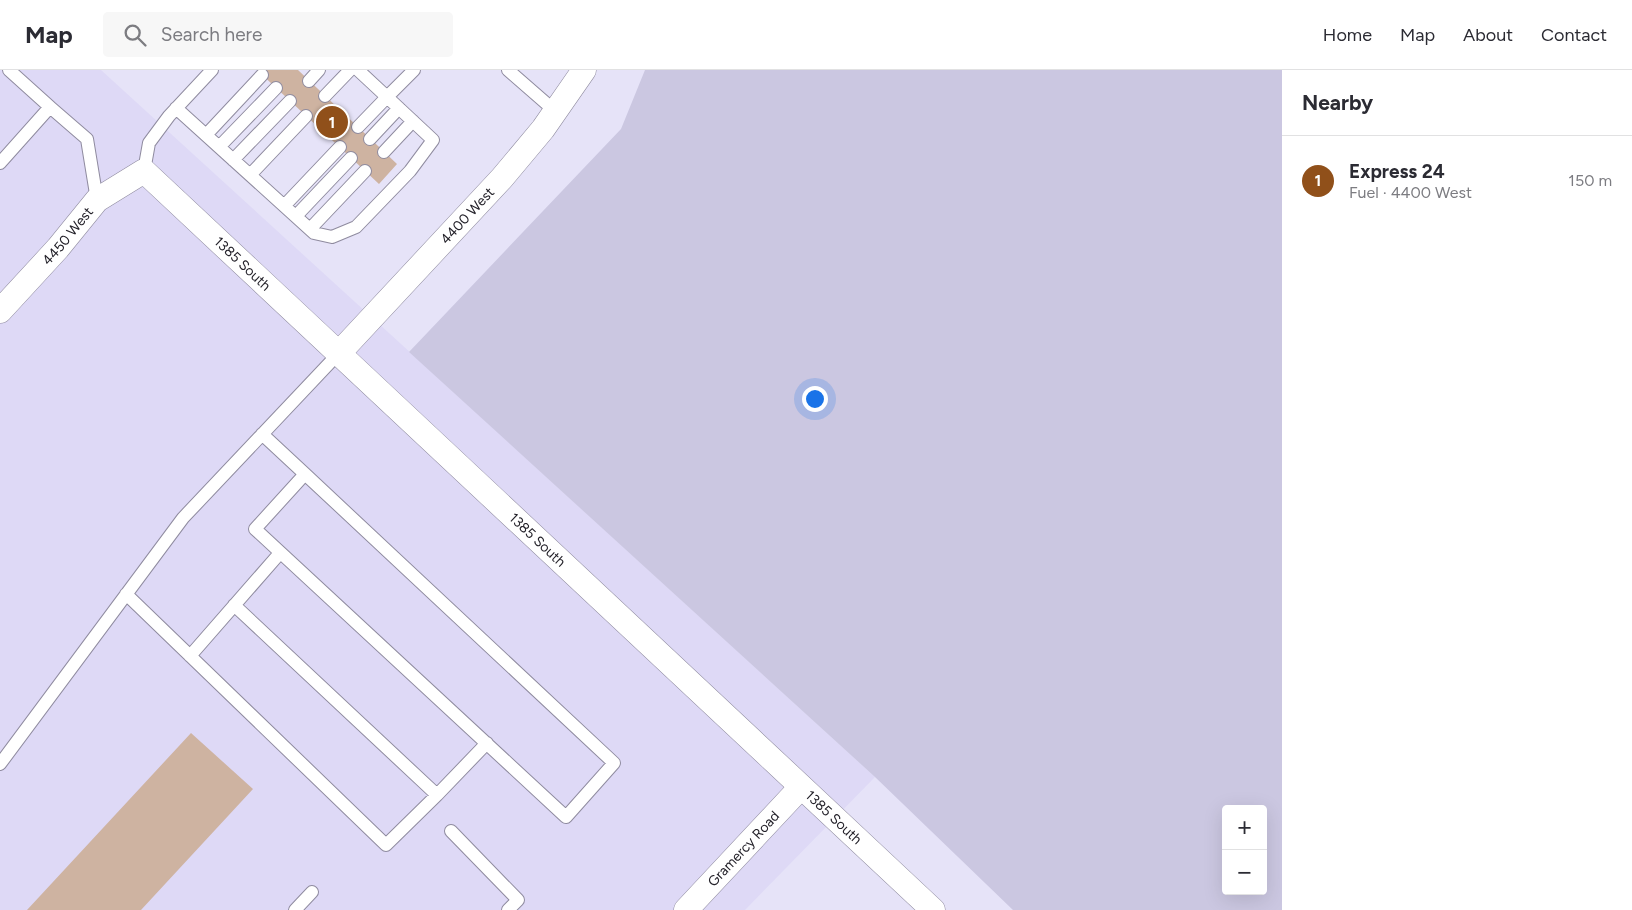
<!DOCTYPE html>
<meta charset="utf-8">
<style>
body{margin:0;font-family:Figtree,sans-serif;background:#f7f7f7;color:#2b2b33}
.controls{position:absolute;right:15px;bottom:15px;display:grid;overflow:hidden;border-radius:5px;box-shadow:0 5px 20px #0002}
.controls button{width:45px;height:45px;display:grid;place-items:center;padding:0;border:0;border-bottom:1px solid #e1e1e2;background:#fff;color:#2b2b33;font:25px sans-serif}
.you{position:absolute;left:814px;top:328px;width:18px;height:18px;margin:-12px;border:4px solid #fff;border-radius:50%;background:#1a73e8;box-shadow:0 0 0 8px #1a73e833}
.badge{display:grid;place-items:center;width:32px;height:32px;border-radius:50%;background:#90501a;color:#fff;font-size:16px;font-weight:700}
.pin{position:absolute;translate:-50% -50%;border:2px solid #fff;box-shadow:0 1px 5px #0006}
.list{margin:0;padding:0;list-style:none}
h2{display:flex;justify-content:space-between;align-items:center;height:65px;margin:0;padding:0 20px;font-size:21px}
h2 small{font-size:16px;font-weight:400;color:#7c7c81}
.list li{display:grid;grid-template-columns:32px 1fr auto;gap:15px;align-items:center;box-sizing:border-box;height:90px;padding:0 20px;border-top:1px solid #e1e1e2}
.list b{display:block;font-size:19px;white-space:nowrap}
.list p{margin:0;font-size:16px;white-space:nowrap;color:#7c7c81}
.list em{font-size:16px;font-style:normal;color:#7c7c81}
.icon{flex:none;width:28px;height:28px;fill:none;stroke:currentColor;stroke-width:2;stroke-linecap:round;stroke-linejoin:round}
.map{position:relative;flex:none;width:1282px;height:840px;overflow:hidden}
header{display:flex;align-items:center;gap:30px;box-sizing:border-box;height:70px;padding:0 25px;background:#fff;border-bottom:1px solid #e1e1e2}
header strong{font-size:24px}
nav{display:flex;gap:28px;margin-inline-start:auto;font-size:18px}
.search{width:350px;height:45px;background:#f7f7f7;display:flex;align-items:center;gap:12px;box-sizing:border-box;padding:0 18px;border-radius:5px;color:#7c7c81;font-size:19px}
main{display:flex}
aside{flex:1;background:#fff}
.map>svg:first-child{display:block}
.built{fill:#ded9f6}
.green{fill:#cbc7e1;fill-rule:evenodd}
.building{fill:#ceb3a1}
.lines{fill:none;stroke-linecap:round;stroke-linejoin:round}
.service-casing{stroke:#8f8b9f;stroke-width:14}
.minor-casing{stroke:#8f8b9f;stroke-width:25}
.service{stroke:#fff;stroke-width:12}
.minor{stroke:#fff;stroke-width:24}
.labels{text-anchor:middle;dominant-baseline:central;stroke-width:5;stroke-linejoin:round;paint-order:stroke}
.street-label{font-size:14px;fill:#24222a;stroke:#f3f1fe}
</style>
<header>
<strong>Map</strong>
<div class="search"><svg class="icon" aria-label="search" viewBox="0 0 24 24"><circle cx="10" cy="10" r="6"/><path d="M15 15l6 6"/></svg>Search here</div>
<nav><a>Home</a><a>Map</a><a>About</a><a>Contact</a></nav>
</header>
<main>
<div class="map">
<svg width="1282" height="840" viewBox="0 0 1282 840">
<rect width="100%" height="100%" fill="#e6e3f8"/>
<path class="built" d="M0,0H101L875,707L745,840H0Z"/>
<path class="green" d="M645,0H1282V840H1013L875,707L409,282L621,59ZM1226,739H1263V821H1226Z"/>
<path class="building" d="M257,0H298L397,94L379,114Z
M191,663L253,719L141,840H27Z"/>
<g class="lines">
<defs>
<path id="service" d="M9,0L50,37
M358,0L387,27L358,57
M508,0L555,41
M309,11L319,0
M325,26L350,0
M176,38L314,163L332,167L356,157L410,101L433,70L387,27L414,0
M206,65L262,5
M370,69L399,38
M219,77L276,18
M384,82L413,51
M233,90L290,31
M0,93L50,37L87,69L97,130
M144,101L149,73L169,46L212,0
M250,105L306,46
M284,136L340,77
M296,146L351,88
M310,159L365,101
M262,364L305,404L614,693L566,747L255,459L305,404
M126,524L386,775L437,725
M234,535L437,725L487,673
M190,586L280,483
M0,694L183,448L339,283
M451,761L518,830L508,840
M295,840L312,822"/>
<g id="minor">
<path id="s1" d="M0,241L58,178L97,130L144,101L933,840"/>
<path id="s2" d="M339,283L502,108L543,59L584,0"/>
<path id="s3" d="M686,840L801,717"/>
</g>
</defs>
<use href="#service" class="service-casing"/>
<use href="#minor" class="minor-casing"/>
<use href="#service" class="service"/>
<use href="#minor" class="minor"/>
</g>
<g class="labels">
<g class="street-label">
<text stroke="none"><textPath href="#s2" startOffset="188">4400 West</textPath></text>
<text stroke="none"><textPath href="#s1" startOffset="101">4450 West</textPath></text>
<text stroke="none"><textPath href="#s1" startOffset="338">1385 South</textPath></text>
<text stroke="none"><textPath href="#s1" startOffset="742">1385 South</textPath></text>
<text stroke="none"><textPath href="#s1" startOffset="1148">1385 South</textPath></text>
<text stroke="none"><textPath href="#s3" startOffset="84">Gramercy Road</textPath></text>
</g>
</g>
</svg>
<div class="controls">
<button>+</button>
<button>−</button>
</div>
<div class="you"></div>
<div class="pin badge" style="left:332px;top:52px">1</div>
</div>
<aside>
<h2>Nearby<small></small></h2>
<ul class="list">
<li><span class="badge">1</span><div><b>Express 24</b><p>Fuel · 4400 West</p></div><em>150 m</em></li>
</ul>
</aside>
</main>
